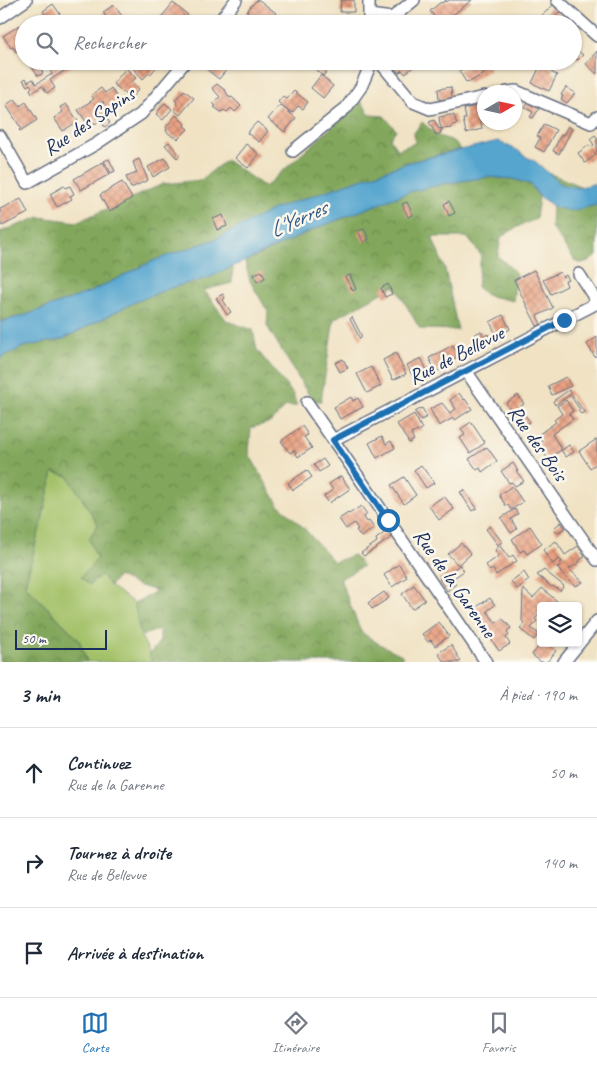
<!DOCTYPE html>
<html lang="fr">
<meta charset="utf-8">
<style>
body{margin:0;font-family:Caveat,sans-serif;background:#f2f2f3;color:#1f2937}
.controls{position:absolute;right:15px;bottom:15px;display:grid;overflow:hidden;border-radius:5px;box-shadow:0 1px 4px #0004}
.controls button{width:45px;height:45px;display:grid;place-items:center;padding:0;border:0;border-bottom:1px solid #e0e1e3;background:#fff;color:#1f2937;font:25px sans-serif}
.compass{position:absolute;left:477px;top:85px;width:45px;height:45px;border-radius:50%;background:#fff;box-shadow:0 1px 4px #0004;rotate:81deg}
.scale{position:absolute;left:15px;bottom:12px;width:92px;box-sizing:border-box;padding-left:5px;border:2px solid #1b2f5e;border-top:0;font-size:14px;line-height:18px;white-space:nowrap;color:#1b2f5e;-webkit-text-stroke:4px #fbf7ec;paint-order:stroke}
.stop{position:absolute;width:15px;height:15px;margin:-11px;border:4px solid #1f6fb2;border-radius:50%;background:#fff}
.stop.end{background:#1f6fb2;border-color:#fff;box-shadow:0 1px 5px #0008}
.list{margin:0;padding:0;list-style:none}
h2{display:flex;justify-content:space-between;align-items:center;height:65px;margin:0;padding:0 20px;font-size:21px}
h2 small{font-size:16px;font-weight:400;color:#747a83}
.list li{display:grid;grid-template-columns:32px 1fr auto;gap:15px;align-items:center;box-sizing:border-box;height:90px;padding:0 20px;border-top:1px solid #e0e1e3}
.list b{display:block;font-size:19px;white-space:nowrap}
.list p{margin:0;font-size:16px;white-space:nowrap;color:#747a83}
.list em{font-size:16px;font-style:normal;color:#747a83}
.icon{flex:none;width:28px;height:28px;fill:none;stroke:currentColor;stroke-width:2;stroke-linecap:round;stroke-linejoin:round}
.map{position:relative;flex:none;width:597px;height:662px;overflow:hidden}
.search{position:absolute;background:#fff;box-shadow:0 1px 4px #0004;left:15px;right:15px;top:15px;height:55px;display:flex;align-items:center;gap:12px;box-sizing:border-box;padding:0 18px;border-radius:28px;color:#747a83;font-size:19px}
.sheet{height:335px;background:#fff}
nav{display:flex;justify-content:space-around;align-items:center;box-sizing:border-box;height:70px;border-top:1px solid #e0e1e3;background:#fff;font-size:14px;color:#747a83}
nav a{display:grid;justify-items:center;gap:2px}
nav .on{color:#1f6fb2}
.map>svg:first-child{display:block}
.grass{fill:#a3c168;stroke:#5f7863}
.forest{fill:url(#forest-crowns);stroke:#4e6b5d}
.water{fill:#54a5cf;stroke:#386a96}
.building{fill:url(#building-cross-hatch)}
.lines{fill:none;stroke-linecap:round;stroke-linejoin:round}
.minor-casing{stroke:#666e81;stroke-width:14}
.minor{stroke:#fff;stroke-width:11}
.route{stroke:#1f6fb2;stroke-width:6}
.labels{text-anchor:middle;dominant-baseline:central;stroke-width:5;stroke-linejoin:round;paint-order:stroke}
.street-label{font-size:21px;fill:#1b2f5e;stroke:#fbf7ec}
.water-label{font-size:22px;font-style:italic;fill:#2f5886;stroke:#fbf7ec}
</style>
<div class="map">
<svg width="597" height="662" viewBox="0 0 597 662">
<defs>
<pattern id="forest-crowns" width="20" height="18" patternUnits="userSpaceOnUse" patternTransform="scale(1.25)"><rect width="20" height="18" fill="#82a75c"/><path d="M2 6a3 3 0 1 1 6 0M12 15a3 3 0 1 1 6 0" fill="none" stroke="#6a884f"/></pattern>
<pattern id="building-cross-hatch" width="8" height="8" patternUnits="userSpaceOnUse" patternTransform="scale(1.25)"><rect width="8" height="8" fill="#eaa181"/><path d="M0 0l8 8M0 8l8-8" fill="none" stroke="#bd846d"/></pattern>
</defs>
<rect width="100%" height="100%" fill="#fbf7ec"/>
<filter id="ink" filterUnits="userSpaceOnUse"><feTurbulence type="fractalNoise" baseFrequency=".02" numOctaves="2"/><feDisplacementMap in="SourceGraphic" scale="10" xChannelSelector="R" yChannelSelector="G"/><feConvolveMatrix kernelMatrix="1 2 1 2 8 2 1 2 1" color-interpolation-filters="sRGB"/></filter>
<filter id="wash" filterUnits="userSpaceOnUse"><feTurbulence type="fractalNoise" baseFrequency=".0096" numOctaves="4" result="noise"/><feDisplacementMap in="SourceGraphic" scale="20" xChannelSelector="R" yChannelSelector="G"/><feGaussianBlur stdDeviation="1.12" result="paint"/><feColorMatrix in="noise" values="0 0 0 0 0 0 0 0 0 0 0 0 0 0 0 0 0 1.4 0 .05"/><feComposite in="paint" operator="in"/></filter>
<g filter="url(#wash)">
<rect width="100%" height="100%" fill="#f0e2c3"/>
<path class="grass" d="M52,472L68,476L98,524L89,539L98,559L101,575L110,586L134,603L141,636L150,654L153,662H87L79,640L25,585L43,516Z"/>
<path class="forest" d="M361,101L370,115L384,116L396,130L390,138L397,150L415,143L414,133L422,122L438,136L451,140L461,149L410,162L274,209L216,239L155,260L90,292L26,315L0,322V232L40,217L77,222L163,184L201,180L226,160L265,187Z
M546,172L597,193V256C590,260 584,265 576,262L551,227L553,188Z
M488,177L513,179L530,184L539,197L536,219L521,225L501,237L498,256L516,273L513,301L486,295L477,287L481,255L467,237H432L445,269L458,330L420,329L395,286L334,319L321,401H315L310,397L267,326L268,312L250,281L245,262L312,230L409,192L447,183Z
M233,267L232,283L204,290L227,321L253,330L257,350L293,394L297,406H286L271,422L251,428L249,454L278,504L302,526L334,562L353,555L363,566L340,579L361,632L379,644L402,655V662H152L149,655L160,641V629L141,636L134,603L157,591L136,585L118,576L110,586L101,575L89,585L81,577L97,559L89,539L98,524L68,476L53,472L43,516L25,585L79,640L87,662H0V358L23,347L63,339L133,303L167,289L208,278Z"/>
<path class="water" d="M498,141L519,151L523,155L536,162L561,184L577,188L597,183V205L570,211L555,207L540,197L530,184L513,179L488,177L447,183L409,192L312,230L208,278L167,289L133,303L63,339L23,347L0,358V322L26,315L90,292L155,260L216,239L274,209L410,162Z"/>
<g id="blocks">
<path class="building" d="M257,0H259L276,13L267,24H236L239,21L240,23L247,15L246,14L250,7Z
M341,0H354V12H340Z
M446,0L447,2L449,0H472L441,24H432L437,20L430,11L441,2L442,3Z
M173,3L188,15L184,20L186,22L185,24H165L159,20Z
M53,4L60,14L50,21L51,24H43L40,20L46,16L43,11Z
M114,5L122,16L110,24L103,12Z
M553,5L560,11L551,20L554,22L552,24H533Z
M20,25L24,31V47L16,52L13,47L11,48L3,36Z
M573,47L583,55L578,60L573,57Z
M597,51V74L586,64Z
M70,61H80L50,80L55,88L47,93L42,86L32,93L30,89L32,87L30,84L27,86L23,80L26,78L28,82L33,79L36,84L52,74L50,70L56,65L58,69Z
M137,61H153L157,66L150,75L149,73L143,79L132,67Z
M204,61H228L231,64L219,79L202,66L205,62Z
M315,61H335L323,76L311,66Z
M401,61H420L405,74L402,70L399,73L394,67Z
M476,61H492L493,63L488,66L490,70L468,83L467,81L466,82L459,71Z
M36,62L43,73L38,76L31,66Z
M542,62L554,68L551,72L557,75L549,91L532,83Z
M126,68L136,78L131,82L139,89L131,98L113,84Z
M321,75L333,86L323,98L311,88Z
M217,84L226,91V92L230,98L232,97L241,106L235,112L231,108L227,112L224,110L221,112L214,107L216,106L213,103L220,97L212,88Z
M451,87L452,98L439,100L438,89Z
M566,87L575,93L567,103L561,99L563,96L561,95Z
M101,88L105,93L111,88L116,96L115,97L121,107L109,115L102,104L104,103L103,101L98,105L110,123L105,127L100,120L95,124L92,120L87,123L78,110L94,99L91,95Z
M184,90L194,98L180,115L174,110L178,105L176,104L177,102L175,100Z
M294,91L308,102L303,109L298,106L292,113L278,102L283,96L287,99Z
M15,99L20,106L26,102L37,120L20,131L19,130L21,128L6,105Z
M165,103L172,109L163,120L156,114Z
M528,103L539,109L533,118L530,117L533,112L525,108Z
M66,104L78,121L63,131L54,118L63,112L60,107Z
M280,105L296,118L285,132L268,119Z
M477,106L482,129L466,133L463,119H466L464,109Z
M176,115L185,124L184,126L188,129L178,139L175,136L173,137L166,131L167,129L166,127Z
M450,115H454L457,124L452,125V128L442,129L440,125L439,117Z
M434,120L439,129L441,128L442,130L440,131L441,133L436,135L429,122Z
M257,122L268,131L259,142L247,133Z
M544,124L556,130L544,152L535,147L540,138L537,136Z
M568,126L572,129L559,154L553,151L561,135H563Z
M595,135L597,137V151L595,153L596,155L585,163L578,153L589,145L591,147L594,145L590,139Z
M169,142L180,155L177,158L165,145Z
M246,144L259,154L248,168L235,158Z
M165,158L170,167L153,177L148,167Z
M109,159L115,171L111,173L104,161Z
M139,159L148,180L131,188L126,177L137,173L133,162Z
M103,162L110,174L81,190L74,179Z
M122,182L132,198L109,212L100,195Z
M64,186L65,188L70,186L74,194L70,196L72,199L57,207L50,194Z
M21,199L28,213L2,226L0,221V209Z
M449,201L455,213L449,216L444,204Z
M407,202L413,215L408,217L402,204Z
M223,215L227,226L217,230L213,219Z
M364,229L369,239L363,242L358,231Z
M534,270L553,308L537,316L541,324L537,326L514,280Z
M262,271L265,278L257,282L254,274Z
M560,272L563,277L566,275L569,280L565,281L567,286L551,294L543,280Z
M350,275L356,289L353,291L345,277Z
M388,284L392,294L385,297L381,288Z
M223,294L225,298L223,300L231,312L227,315L216,298Z
M503,315L510,329L505,332L507,334L503,335V338L500,339L498,338L490,322Z
M352,317L362,337L360,339L350,319Z
M481,331L484,336L488,334L492,342L476,350L472,343L476,340L474,335Z
M597,337V355L595,357L587,344Z
M453,345L459,356L450,361L451,364L436,372L429,358Z
M396,353L406,374L393,380L383,360Z
M421,358L429,374L415,381L407,365Z
M343,359L348,368L340,372L335,363Z
M371,367L381,386L367,393L357,374Z
M566,377L571,386L552,395L548,386Z
M569,390L584,412L581,414L578,411L580,410L570,395L555,405L553,401Z
M459,393L464,400L465,399L472,409L455,420L453,418L439,426L430,409L442,403L450,413L456,409L450,400Z
M518,395L524,404L519,407L530,422L522,427L506,403Z
M351,397L353,401L358,398L363,407L340,419L334,407Z
M566,400L573,411L569,414L573,419L552,434L562,450L569,445L574,452L566,457L561,450L548,459L538,444L542,441L538,435L556,422L554,420L562,414L557,406Z
M422,408L427,417L421,420L415,412Z
M414,414L422,429L411,434L414,440L409,443L397,424Z
M471,422L485,443L470,453L460,438L465,435L461,429Z
M302,426L308,435L304,437L312,448L298,457L294,450L290,453L281,441Z
M382,436L386,444L391,441L395,448L377,458L369,443Z
M597,439V463L590,468L579,451Z
M487,447L497,461L482,472L480,468L477,470L469,459Z
M323,459L328,466L319,472L314,465Z
M513,463L518,471H516L524,481L515,486L512,482L509,483L501,471Z
M421,465L434,483L426,488L414,470Z
M307,470L312,477L293,490L288,483Z
M341,476L350,489L329,503L324,496L333,490L329,484Z
M404,477L416,495L404,504L391,485Z
M512,486L523,502L511,510L508,505L506,506L499,495Z
M464,490L477,508L472,511L460,492Z
M444,496L454,509L439,520L429,506Z
M361,506L367,514L364,517L367,522L369,521L374,528L361,537L356,530L358,529L354,523L346,529L339,519L348,513L349,514Z
M515,509L518,514L511,519L517,529L511,533L501,518Z
M561,522L565,528L557,533L554,528Z
M490,526V527H491L502,542L498,545L486,529Z
M530,526L542,544L527,554L524,550L520,552L512,539Z
M387,531L392,537L364,556L361,553L377,542L376,539Z
M556,541L565,555L578,546L585,557L579,560L580,562L569,569L583,582L576,586L562,574L557,567L561,565L560,563L562,562L559,559L553,564L543,550Z
M461,543L471,554L458,565L448,554Z
M500,546L509,558L513,555L517,561L496,575L493,569L490,571L486,565L499,556L495,550Z
M399,564L407,577L392,587L384,575Z
M460,565L464,571L452,579L456,584L447,591L439,579Z
M544,570L564,586L560,591L553,586L552,587L537,575Z
M524,572L529,580L517,589L511,581Z
M414,585L425,600L412,609L402,594Z
M542,588L559,603L557,606H541V612L535,619L537,621L531,628L539,634L534,640L520,629L524,623L522,621L523,589L533,598Z
M384,592L389,598L372,609L368,603Z
M490,598L495,605L487,611L496,623L502,619L505,621L511,628L507,631L509,635L506,638L510,644L499,651L472,610Z
M439,622L449,636L435,646L431,640L428,642L422,634Z
M541,643H547L556,651L547,662H541L532,655Z
M451,645L461,661L459,662H444L438,653Z"/>
</g>
</g>
<g filter="url(#ink)">
<use href="#blocks" fill-opacity="0" stroke="#666e81" stroke-width="1"/>
<g class="lines">
<defs>
<path id="minor" d="M369,0V24
M557,0L597,36
M369,15L392,18L414,0
M0,18L26,0
M217,24L236,0
M379,61L413,102L430,109L484,97
M507,92L516,91L591,123L597,117
M0,136L27,183L96,144L141,114L186,61
M293,151L346,108L361,87L370,66L369,61
M579,274L597,302
M466,371L597,560
M307,402L486,662
M333,440L597,303
M564,662L597,621"/>
</defs>
<use href="#minor" class="minor-casing"/>
<use href="#minor" class="minor"/>
</g>
</g>
<g class="lines" filter="url(#ink)">
<path class="route" d="M388,520L333,440L564,320"/>
</g>
<g class="labels">
<g class="street-label">
<text transform="translate(89 121) rotate(-34)">Rue des Sapins</text>
<text transform="translate(456 355) rotate(-27)">Rue de Bellevue</text>
<text transform="translate(538 443) rotate(55)">Rue des Bois</text>
<text transform="translate(455 583) rotate(55)">Rue de la Garenne</text>
</g>
<g class="water-label">
<text transform="translate(298 219) rotate(-24)">L'Yerres</text>
</g>
</g>
</svg>
<div class="controls">
<button><svg class="icon" aria-label="layers" viewBox="0 0 24 24"><path d="M12 4l9 5-9 5-9-5zM3 14l9 5 9-5"/></svg></button>
</div>
<svg class="compass" viewBox="-18 -18 36 36"><path d="M0-13l5 13h-10z" fill="#e53935"/><path d="M0 13l5-13h-10z" fill="#747a83"/></svg>
<div class="scale">50 m</div>
<div class="stop" style="left:388px;top:520px"></div>
<div class="stop end" style="left:564px;top:320px"></div>
<div class="search"><svg class="icon" aria-label="search" viewBox="0 0 24 24"><circle cx="10" cy="10" r="6"/><path d="M15 15l6 6"/></svg>Rechercher</div>
</div>
<section class="sheet">
<h2>3 min<small>À pied · 190 m</small></h2>
<ul class="list">
<li><svg class="icon" aria-label="ahead" viewBox="0 0 24 24"><path d="M12 20V5M6 11l6-6 6 6"/></svg><div><b>Continuez</b><p>Rue de la Garenne</p></div><em>50 m</em></li>
<li><svg class="icon" aria-label="right" viewBox="0 0 24 24"><path d="M7 20v-9h11M14 6l5 5-5 5"/></svg><div><b>Tournez à droite</b><p>Rue de Bellevue</p></div><em>140 m</em></li>
<li><svg class="icon" aria-label="arrive" viewBox="0 0 24 24"><path d="M6 21V4h12l-3 4 3 4H6"/></svg><div><b>Arrivée à destination</b></div></li>
</ul>
</section>
<nav>
<a class="on"><svg class="icon" aria-label="map" viewBox="0 0 24 24"><path d="M3 6l6-2 6 2 6-2v14l-6 2-6-2-6 2zM9 4v14M15 6v14"/></svg>Carte</a>
<a><svg class="icon" aria-label="directions" viewBox="0 0 24 24"><path d="M12 3l9 9-9 9-9-9zM9 14v-3h6M13 9l2 2-2 2"/></svg>Itinéraire</a>
<a><svg class="icon" aria-label="saved" viewBox="0 0 24 24"><path d="M7 4h10v16l-5-4-5 4z"/></svg>Favoris</a>
</nav>
